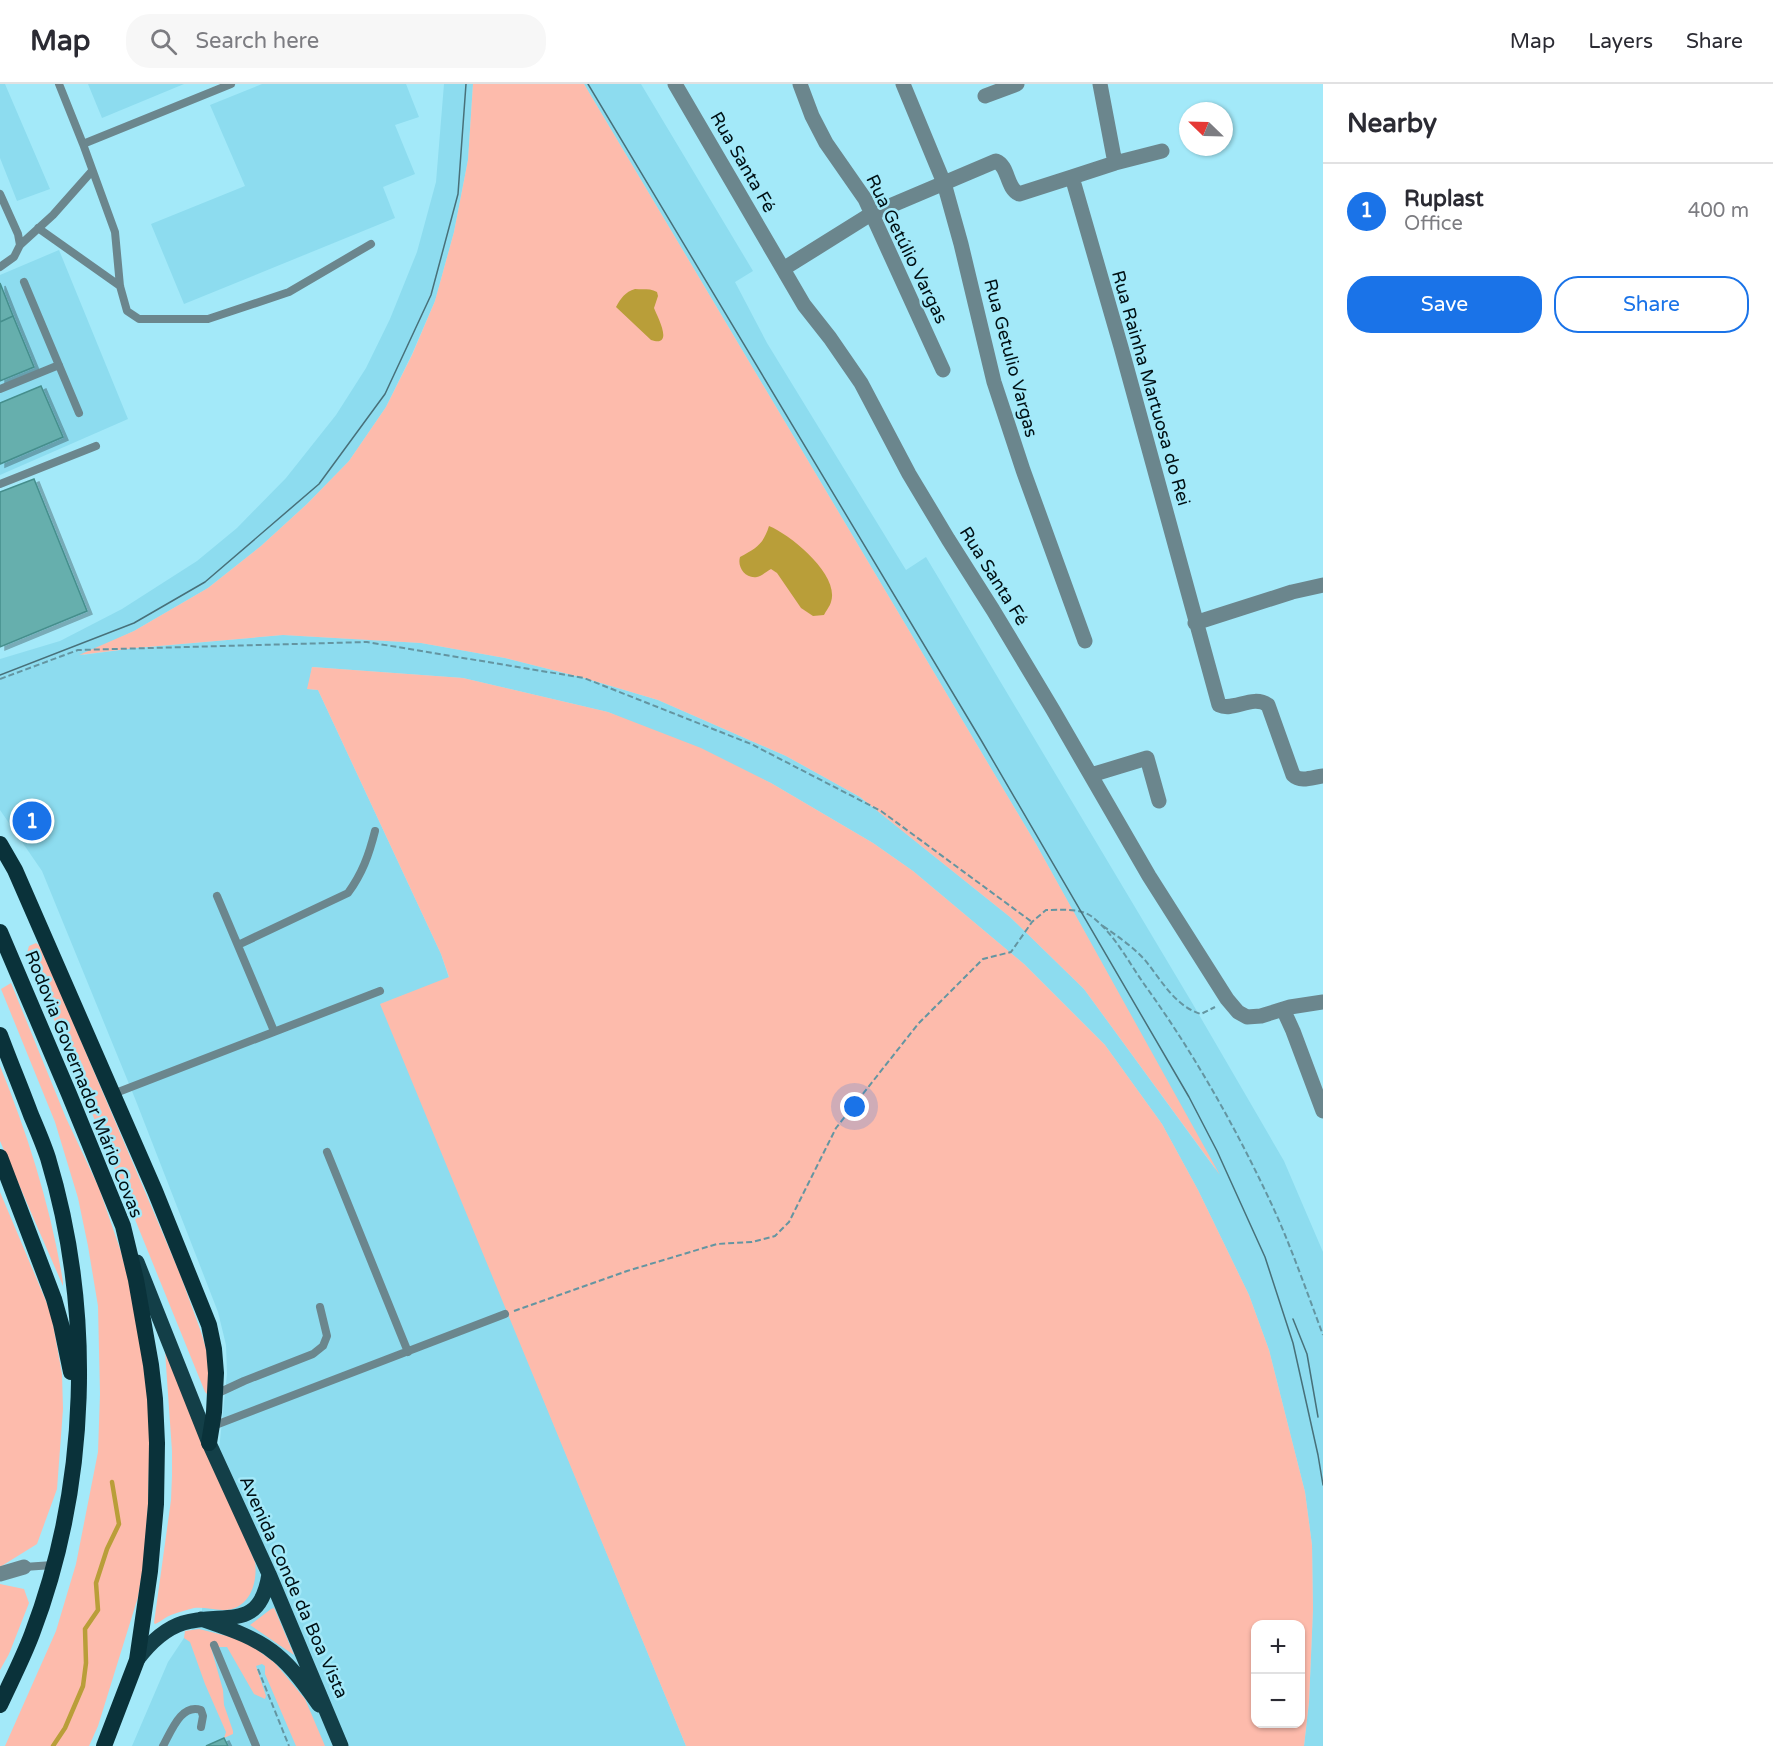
<!DOCTYPE html>
<meta charset="utf-8">
<style>
body{margin:0;font-family:"Varela Round",sans-serif;background:#f7f7f7;color:#2b2b33}
.controls{position:absolute;right:18px;bottom:18px;display:grid;overflow:hidden;border-radius:12px;box-shadow:0 2px 4px #0004}
.controls button{width:54px;height:54px;display:grid;place-items:center;padding:0;border:0;border-bottom:2px solid #e1e1e2;background:#fff;color:#2b2b33;font:30px sans-serif}
.compass{position:absolute;left:1179px;top:18px;width:54px;height:54px;border-radius:50%;background:#fff;box-shadow:0 2px 4px #0004;rotate:293deg}
.you{position:absolute;left:855px;top:1023px;width:21px;height:21px;margin:-15px;border:4px solid #fff;border-radius:50%;background:#1a73e8;box-shadow:0 0 0 9px #1a73e833}
.badge{display:grid;place-items:center;width:39px;height:39px;border-radius:50%;background:#1a73e8;color:#fff;font-size:20px;font-weight:700}
.pin{position:absolute;translate:-50% -50%;border:3px solid #fff;box-shadow:0 2px 6px #0006}
.list{margin:0;padding:0;list-style:none}
h2{display:flex;justify-content:space-between;align-items:center;height:78px;margin:0;padding:0 24px;font-size:26px}
h2 small{font-size:20px;font-weight:400;color:#7c7c81}
.list li{display:grid;grid-template-columns:39px 1fr auto;gap:18px;align-items:center;box-sizing:border-box;height:96px;padding:0 24px;border-top:2px solid #e1e1e2}
.list b{display:block;font-size:22px;white-space:nowrap}
.list p{margin:0;font-size:20px;white-space:nowrap;color:#7c7c81}
.list em{font-size:20px;font-style:normal;color:#7c7c81}
.actions{display:flex;gap:12px;padding:18px 24px}
.actions a{flex:1;padding:14px 0;border:2px solid #1a73e8;border-radius:24px;text-align:center;font-size:21px;color:#1a73e8}
.actions .main{background:#1a73e8;color:#fff}
.icon{flex:none;width:33px;height:33px;fill:none;stroke:currentColor;stroke-width:2;stroke-linecap:round;stroke-linejoin:round}
.map{position:relative;flex:none;width:1323px;height:1662px;overflow:hidden}
header{display:flex;align-items:center;gap:36px;box-sizing:border-box;height:84px;padding:0 30px;background:#fff;border-bottom:2px solid #e1e1e2}
header strong{font-size:28px}
nav{display:flex;gap:33px;margin-inline-start:auto;font-size:21px}
.search{width:420px;height:54px;background:#f7f7f7;display:flex;align-items:center;gap:15px;box-sizing:border-box;padding:0 21px;border-radius:24px;color:#7c7c81;font-size:22px}
main{display:flex}
aside{flex:1;background:#fff}
.map>svg:first-child{display:block}
.built{fill:#8ddcef}
.green{fill:#fdbbac;fill-rule:evenodd}
.water{fill:#b99e39}
.lines{fill:none;stroke-linecap:round;stroke-linejoin:round}
.stream{stroke:#b99e39;stroke-width:4.5}
.building{fill:#66afad;stroke:#458e8c;stroke-width:1.5;filter:url(#shadow)}
.path{stroke:#6495a1;stroke-width:2;stroke-dasharray:6 3;stroke-linecap:butt}
.service{stroke:#6b868d;stroke-width:8}
.minor{stroke:#6b868d;stroke-width:15}
.primary{stroke:#133f48;stroke-width:15}
.trunk{stroke:#0a323a;stroke-width:16}
.tram{stroke:#487079;stroke-width:1.5}
.labels{text-anchor:middle;dominant-baseline:central;stroke-width:5;stroke-linejoin:round;paint-order:stroke}
.street-label{font-size:18px;fill:#001014;stroke:#a3e9f9}
</style>
<header>
<strong>Map</strong>
<div class="search"><svg class="icon" aria-label="search" viewBox="0 0 24 24"><circle cx="10" cy="10" r="6"/><path d="M15 15l6 6"/></svg>Search here</div>
<nav><a>Map</a><a>Layers</a><a>Share</a></nav>
</header>
<main>
<div class="map">
<svg width="1323" height="1662" viewBox="0 0 1323 1662">
<defs>
<filter id="shadow"><feDropShadow dx="5" dy="3" stdDeviation="0" flood-color="#0004"/></filter>
</defs>
<rect width="100%" height="100%" fill="#a3e9f9"/>
<path class="built" d="M0,0H5L50,105L17,117L0,74Z
M88,0H184L102,34Z
M262,0H406L419,33L395,41L415,90L383,103L395,134L184,220L151,140L245,102L210,21Z
M444,0H473L468,76L454,148L435,217L412,270L386,323L349,377L307,420L261,462L208,504L134,547L82,571L136,564L283,551L421,559L505,574L584,594L658,616L786,672L860,713L1010,833L1084,905L1216,1086L1036,760L584,0H641L753,187L735,198L767,259L906,486L926,473L1191,917L1284,1077L1323,1168V1662H1304L1309,1618L1313,1525L1312,1461L1305,1408L1269,1266L1249,1211L1198,1106L1162,1040L1105,961L1024,880L913,787L873,759L771,699L608,628L463,594L312,583L308,605L318,606L441,870L449,894L381,920L686,1662H132L168,1578L184,1554L201,1535L227,1290L226,1261L218,1228L136,1017L42,787L0,726V575L60,557L122,525L197,477L237,444L286,394L336,331L366,284L390,235L417,168L436,98Z
M59,166L128,335L0,391V191Z"/>
<path class="green" d="M473,0H584L1036,760L1220,1091L1084,905L1010,833L860,713L786,672L658,616L584,594L505,574L421,559L283,551L136,564L79,571L134,547L208,504L261,462L307,420L349,377L386,323L412,271L435,217L454,148L468,76Z
M312,583L463,594L608,628L701,664L771,699L873,759L913,787L1024,880L1105,961L1162,1040L1198,1106L1249,1211L1269,1266L1305,1408L1312,1461L1313,1525L1309,1618L1304,1662H686L380,920L449,893L441,870L318,606L307,605ZM1256,1540H1300V1640H1256Z
M36,859L41,863L180,1190L201,1248L210,1278L208,1311L205,1308L27,869L29,862Z
M11,899L66,1034L99,1104L121,1168L136,1226L150,1332L148,1422L144,1477L138,1513L98,1642L89,1662H5L56,1547L76,1480L98,1368L100,1310L98,1222L88,1162L78,1114L55,1038L1,905Z
M0,982C28,1051 51,1124 63,1198V1202L0,1057Z
M0,1108L51,1229L62,1290L63,1325L57,1405L37,1460L0,1483Z
M165,1267L255,1478C258,1500 249,1526 223,1526C213,1526 204,1523 194,1524C187,1526 178,1528 171,1531C165,1533 161,1538 155,1540L154,1539L171,1416L172,1392V1367Z
M0,1500L24,1505L29,1519L9,1570L0,1586Z
M274,1524L275,1526L294,1571L250,1541L271,1525Z
M199,1545L231,1553L252,1562L275,1579L305,1615L325,1662H296L265,1590V1582L262,1580L256,1582L266,1612L265,1615L254,1610L227,1563H218L215,1557L210,1560L223,1606L224,1621L233,1647V1650L224,1654L226,1648L205,1600L190,1558L184,1554L185,1547Z"/>
<path class="water" d="M635,205C643,206 650,204 657,208L658,212L654,224C657,232 675,264 651,256L616,223C621,214 625,208 635,205Z
M769,442C791,451 840,491 831,518C830,522 826,527 824,531L813,532L801,524L777,489L771,485C767,487 762,492 757,493C745,495 737,483 740,473C756,464 763,461 769,442Z"/>
<g class="lines">
<path class="stream" d="M53,1662L65,1644L83,1602L86,1579L85,1545L98,1526L96,1499L107,1465L119,1440L112,1398"/>
</g>
<path class="building" d="M0,199L13,232L0,238Z
M13,232L34,283L0,297V238Z
M41,302L63,353L0,380V319Z
M34,395L87,527L0,563V408Z
M224,1654L228,1662H206Z"/>
<g class="lines">
<path class="path" d="M0,595L78,566L367,558L584,594L751,660L881,727L1032,838
M1103,842C1117,852 1132,862 1144,875C1161,895 1174,922 1201,930L1215,923
M514,1227L627,1187L717,1160L752,1158L775,1152L789,1138L836,1044L918,940L983,875L1011,868L1032,838L1046,826C1059,826 1080,824 1091,832C1113,848 1128,877 1144,900C1196,972 1240,1051 1277,1132C1294,1171 1308,1211 1323,1251
M258,1585L289,1662"/>
<path class="service" d="M59,0L83,60L115,148L120,202L127,227L139,235H208L289,208L371,160
M83,60L231,0
M0,110L18,150L20,161
M38,144L120,202
M0,183L14,173L20,161L53,131L92,87
M24,198L79,329
M0,305L59,281
M0,400L96,362
M217,812L274,947
M238,861L348,809C362,790 369,771 375,747
M113,1010L380,907
M327,1068L408,1268
M216,1310L244,1297L313,1270L323,1262L327,1252L320,1223
M213,1342L505,1230
M24,1483L53,1481
M214,1561L256,1662
M163,1662C171,1648 181,1619 201,1626L203,1632L201,1643"/>
<path class="minor" d="M675,0L804,221L830,254L861,299L909,390L948,455L993,526L1053,626L1149,792L1227,915L1238,928L1247,933L1261,932L1290,923L1323,918
M800,0L812,32L826,59L865,115L943,286
M903,0L944,99L961,160L994,298L1023,386L1085,557
M1100,0L1115,79
M985,12L1017,0
M1162,67L1115,79L1072,93L1121,263L1219,621C1234,628 1252,610 1268,621L1293,691C1301,699 1313,693 1323,692
M783,185L871,130L996,77C1009,82 1006,104 1019,110L1072,93
M1195,539L1292,508L1323,501
M1091,691L1147,674L1159,717
M1283,925L1293,947L1323,1027
M0,1490L24,1483"/>
<path class="primary" d="M137,1178L209,1359L269,1490L341,1662
M201,1535C227,1544 256,1553 277,1571C293,1584 307,1604 319,1621
M137,1576C149,1560 164,1545 183,1539C225,1527 260,1549 269,1490"/>
<path class="trunk" d="M0,760L15,786L155,1107L209,1241L214,1265L216,1289L214,1328L209,1359
M0,848L69,1010L123,1142L136,1196L151,1281L155,1315L157,1359L156,1420L150,1487L137,1576L104,1662
M0,951C10,978 21,1004 31,1031C37,1045 43,1059 48,1074C94,1227 89,1400 32,1550C23,1574 11,1597 0,1621
M0,1073L54,1215L61,1240L71,1288"/>
<path class="tram" d="M588,0L981,656L1189,1013L1217,1067L1265,1173L1293,1259L1318,1371L1323,1401
M0,591L134,539L205,498L319,400L385,310L431,211L458,110L466,0
M1293,1235L1307,1270L1318,1333"/>
</g>
<g class="labels">
<g class="street-label">
<text transform="translate(743 78) rotate(60)">Rua Santa Fé</text>
<text transform="translate(907 165) rotate(64)">Rua Getúlio Vargas</text>
<text transform="translate(1011 274) rotate(75)">Rua Getulio Vargas</text>
<text transform="translate(1151 304) rotate(74)">Rua Rainha Martuosa do Rei</text>
<text transform="translate(994 492) rotate(58)">Rua Santa Fé</text>
<text transform="translate(84 1000) rotate(68)">Rodovia Governador Mário Covas</text>
<text transform="translate(294 1503) rotate(66)">Avenida Conde da Boa Vista</text>
</g>
</g>
</svg>
<div class="controls">
<button>+</button>
<button>−</button>
</div>
<svg class="compass" viewBox="-18 -18 36 36"><path d="M0-13l5 13h-10z" fill="#e53935"/><path d="M0 13l5-13h-10z" fill="#7c7c81"/></svg>
<div class="you"></div>
<div class="pin badge" style="left:32px;top:737px">1</div>
</div>
<aside>
<h2>Nearby<small></small></h2>
<ul class="list">
<li><span class="badge">1</span><div><b>Ruplast</b><p>Office</p></div><em>400 m</em></li>
</ul>
<div class="actions"><a class="main">Save</a><a>Share</a></div>
</aside>
</main>
